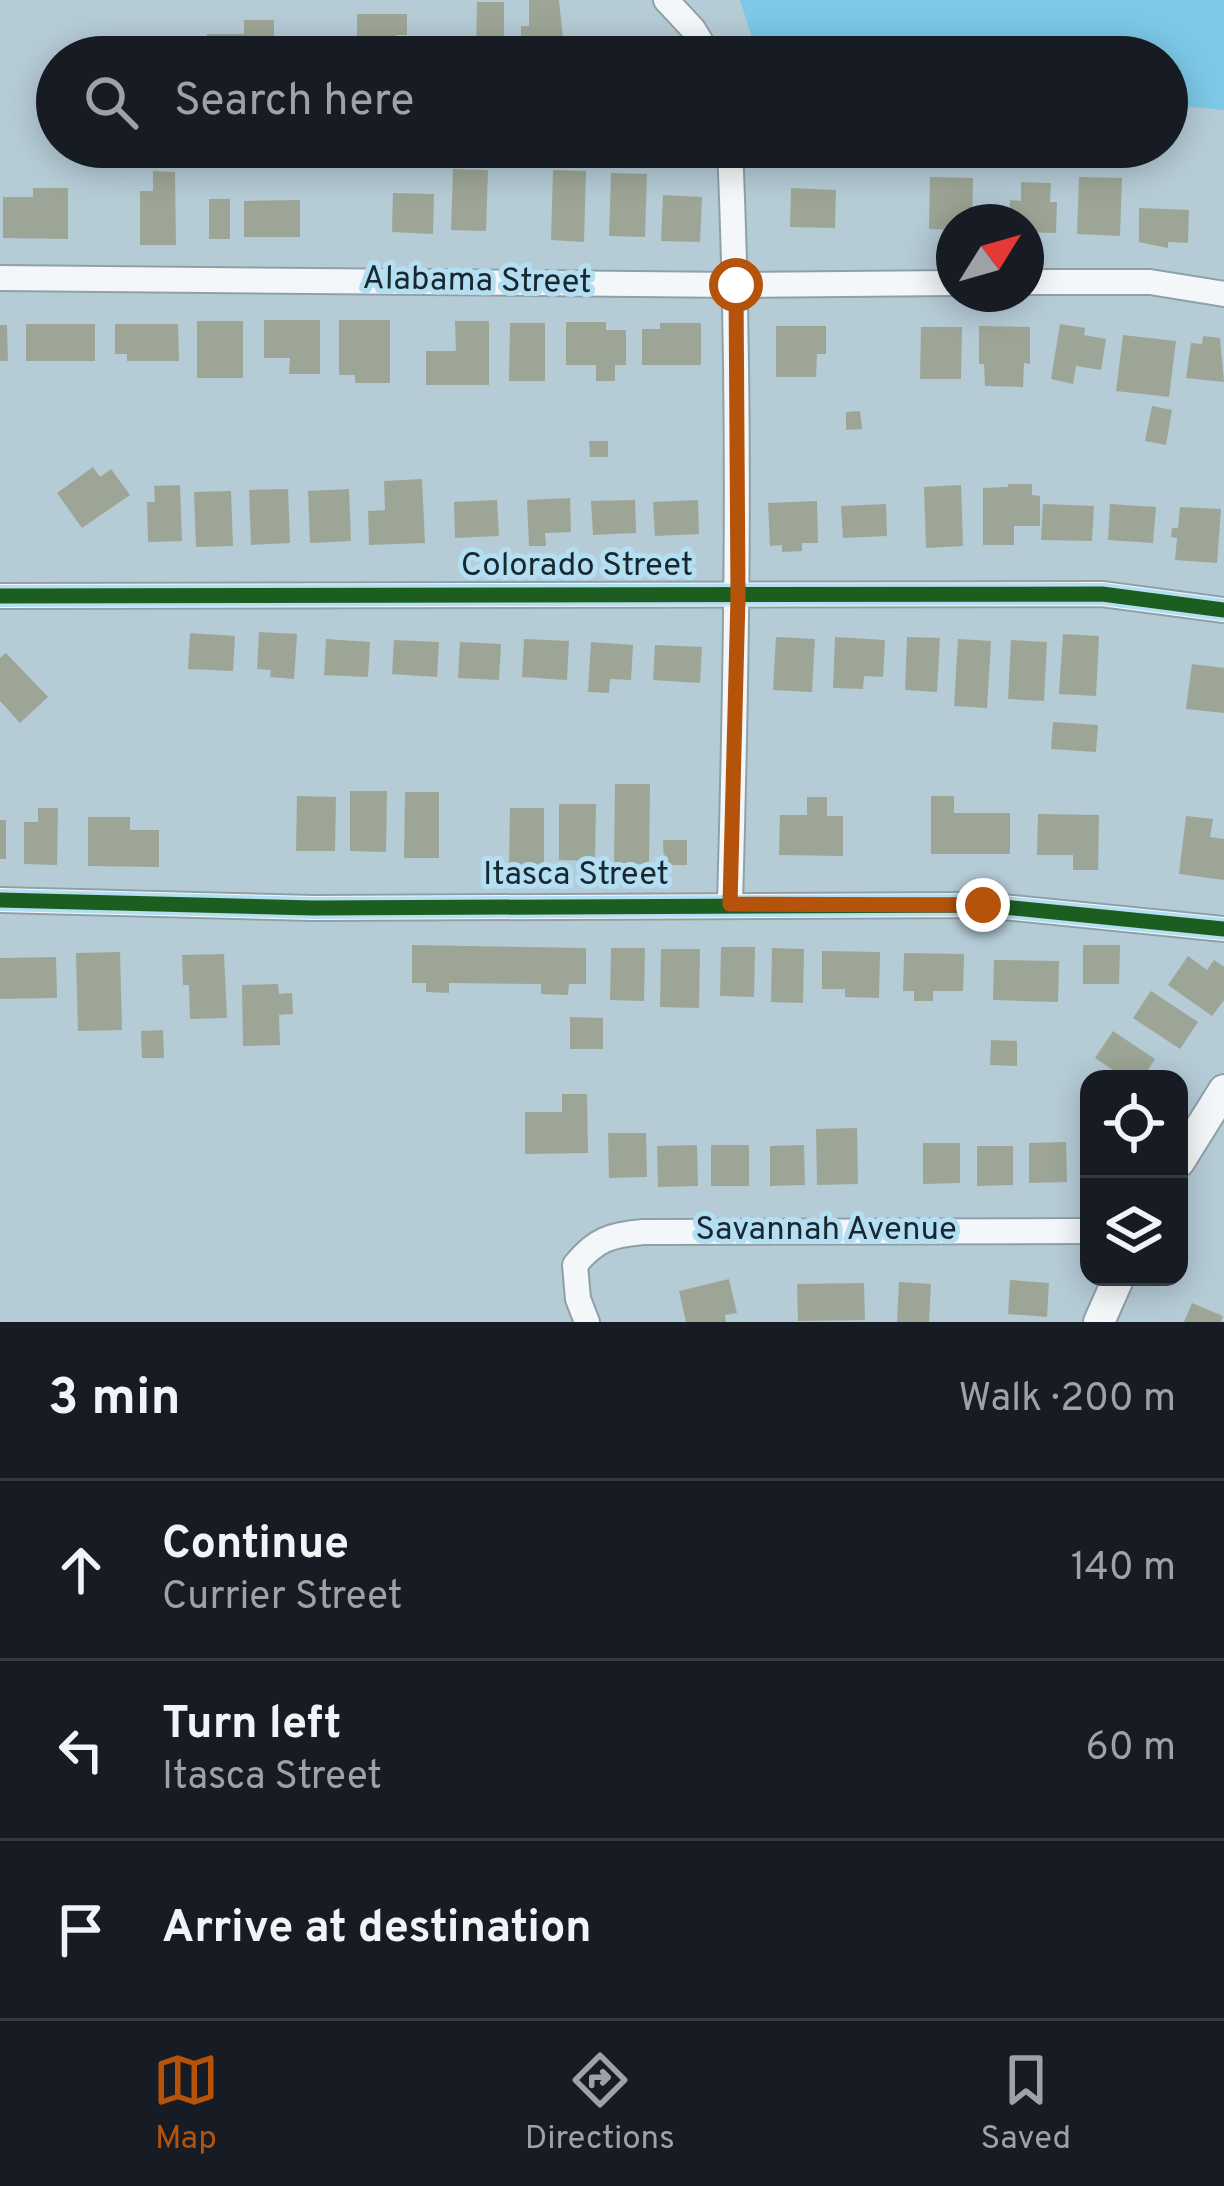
<!DOCTYPE html>
<meta charset="utf-8">
<style>
body{margin:0;font-family:Overpass,sans-serif;background:#242831;color:#f1f3f6}
.controls{position:absolute;right:36px;bottom:36px;display:grid;overflow:hidden;border-radius:24px;box-shadow:0 6px 30px #0003}
.controls button{width:108px;height:108px;display:grid;place-items:center;padding:0;border:0;border-bottom:3px solid #363941;background:#171b24;color:#f1f3f6;font:60px sans-serif}
.compass{position:absolute;left:936px;top:204px;width:108px;height:108px;border-radius:50%;background:#171b24;box-shadow:0 6px 30px #0003;rotate:53deg}
.stop{position:absolute;width:36px;height:36px;margin:-27px;border:9px solid #b45309;border-radius:50%;background:#fff}
.stop.end{background:#b45309;border-color:#fff;box-shadow:0 3px 12px #0008}
.list{margin:0;padding:0;list-style:none}
h2{display:flex;justify-content:space-between;align-items:center;height:156px;margin:0;padding:0 48px;font-size:51px}
h2 small{font-size:39px;font-weight:400;color:#9ea1a6}
.list li{display:grid;grid-template-columns:78px 1fr auto;gap:36px;align-items:center;box-sizing:border-box;height:180px;padding:0 48px;border-top:3px solid #363941}
.list b{display:block;font-size:45px;white-space:nowrap}
.list p{margin:0;font-size:39px;white-space:nowrap;color:#9ea1a6}
.list em{font-size:39px;font-style:normal;color:#9ea1a6}
.icon{flex:none;width:66px;height:66px;fill:none;stroke:currentColor;stroke-width:2;stroke-linecap:round;stroke-linejoin:round}
.map{position:relative;flex:none;width:1224px;height:1322px;overflow:hidden}
.search{position:absolute;background:#171b24;box-shadow:0 6px 30px #0003;left:36px;right:36px;top:36px;height:132px;display:flex;align-items:center;gap:30px;box-sizing:border-box;padding:0 42px;border-radius:66px;color:#9ea1a6;font-size:45px}
.sheet{height:696px;background:#171b24}
nav{display:flex;justify-content:space-around;align-items:center;box-sizing:border-box;height:168px;border-top:3px solid #363941;background:#171b24;font-size:33px;color:#9ea1a6}
nav a{display:grid;justify-items:center;gap:6px}
nav .on{color:#b45309}
.map>svg:first-child{display:block}
.green{fill:#7cc8e6}
.building{fill:#9da696}
.lines{fill:none;stroke-linecap:round;stroke-linejoin:round}
.minor-casing{stroke:#8ea0a8;stroke-width:28}
.tertiary-casing{stroke:#8ea0a8;stroke-width:34}
.minor{stroke:#f4f7f9;stroke-width:24}
.tertiary{stroke:#f4f7f9;stroke-width:30}
.cycleway-casing{stroke:#b4def1;stroke-width:22}
.cycleway{stroke:#1b5e20;stroke-width:15}
.route{stroke:#b45309;stroke-width:15}
.labels{text-anchor:middle;dominant-baseline:central;stroke-width:10;stroke-linejoin:round;paint-order:stroke}
.street-label{font-size:33px;fill:#182830;stroke:#b4def1}
</style>
<div class="map">
<svg width="1224" height="1322" viewBox="0 0 1224 1322">
<rect width="100%" height="100%" fill="#b5cbd6"/>
<path class="green" d="M740,0H1224V110L1167,105V57H758Z"/>
<path class="building" d="M529,0H559L564,48H521V26H529Z
M477,2H504V56H476Z
M357,14H407V35H396L395,45H357Z
M244,20H274V57H207V34H244Z
M178,45L179,57H131V46Z
M426,147H442V163H426Z
M453,169L488,170L486,231L451,230Z
M553,170L586,171L584,242L551,240Z
M153,171L175,172L176,245H140V191H153Z
M611,173L647,174L645,237L609,236Z
M930,177L973,178L972,222H954V230L929,229Z
M1079,177L1122,178L1120,236L1077,234Z
M1021,182L1051,183L1050,202H1057L1056,233L1026,232V222H1009L1010,200L1021,201Z
M33,188H68V239L3,238V197H33Z
M791,188L836,190L835,228L790,227Z
M393,193L434,194L433,234L392,232Z
M663,195L702,197L700,242L661,241Z
M209,199H230V239H209Z
M300,200V237H244V201Z
M1139,208L1189,210L1188,243L1168,242V248L1139,242Z
M264,320H320V374H289L290,358H264Z
M339,320H390V383H355V375H339Z
M197,321H243V378H197Z
M455,321H489V385H426V351H456Z
M566,322H606V330H626V365H615V381H596V365H566Z
M510,323H545V381H509Z
M660,323H701V365H642V329H660Z
M26,324H95V361H26Z
M115,324H178L179,361H127V354H115Z
M1060,324L1085,328L1084,335L1106,339L1101,370L1076,366L1073,384L1051,379Z
M0,325H7L8,361H0Z
M776,326H826V354H817L816,377H776Z
M979,326L1030,327V364L1024,363L1023,387L985,386L984,364H979Z
M921,327H962L961,379H920Z
M1123,335L1176,341L1169,397L1116,391Z
M1203,336L1220,338L1224,382L1186,378L1191,343L1202,344Z
M1152,406L1172,410L1166,445L1145,441Z
M860,411L862,429L846,430V412Z
M589,441H608V457H590Z
M93,467L100,477L111,469L130,495L82,528L57,493Z
M422,479L425,543L369,545L368,511L385,510L384,481Z
M1008,484H1032V495L1040,496V526H1014V545H983V488L1008,487Z
M180,485L182,541L148,542L147,502H155L154,486Z
M961,485L963,546L926,548L924,487Z
M288,489L290,543L251,545L249,490Z
M349,489L351,541L310,543L308,491Z
M231,491L233,546L196,547L194,492Z
M570,498L571,532L545,533L546,546H529L527,500Z
M497,500L499,536L455,538L454,502Z
M635,500L636,533L593,535L591,501Z
M698,500L699,534L655,536L653,502Z
M817,501L818,543H802V551L782,552V545L770,546L768,503Z
M886,504L887,536L843,538L841,506Z
M1043,504L1094,506L1092,541L1041,540Z
M1110,504L1156,507L1153,543L1108,540Z
M1180,507L1221,509L1217,563L1175,560L1177,538L1171,537L1172,528H1178Z
M259,632L297,634L294,679L270,677L271,670L257,669Z
M190,633L235,636L233,671L188,669Z
M1063,634L1099,636L1096,696L1059,694Z
M776,637L815,639L812,692L773,690Z
M835,637L885,640L883,677L864,676L863,689L833,688Z
M907,637L940,638L937,692L905,690Z
M326,639L370,642L368,677L324,675Z
M524,639L569,641L567,680L522,677Z
M958,639L991,641L987,708L954,706Z
M394,640L439,642L437,677L392,674Z
M1011,640L1047,642L1044,701L1008,699Z
M460,642L501,644L499,680L458,678Z
M591,642L633,645L631,680L610,679L609,693L588,692Z
M655,645L702,647L700,683L653,680Z
M6,653L48,697L20,723L0,701V658Z
M1192,664L1224,668V713L1186,709Z
M1053,722L1098,725L1096,752L1051,749Z
M615,784H650L649,864H614Z
M350,791H387L386,852L350,851Z
M405,792H439V858H404Z
M297,796L336,797L335,851H296Z
M931,796H954V813H1010V854H931Z
M807,797H827V816H843V856L779,855L780,815H807Z
M559,804H596L595,861L559,860Z
M38,808H58L57,865L24,864V822H38Z
M510,808H544V868H509Z
M1038,814L1099,815L1098,870H1073V855H1037Z
M1186,816L1213,819L1210,837L1224,839V880L1179,874Z
M88,817H130V830H159V867L88,866Z
M0,820H6V859H0Z
M663,840H687V865H664Z
M412,945L586,948V984H569L568,995L541,994V984L449,983V993L426,992V983H412Z
M1083,945H1120L1119,984H1083Z
M721,947H755L754,997L720,996Z
M611,948H645L644,1001L610,1000Z
M772,948L804,949L803,1003L771,1002Z
M661,949H700L699,1008L660,1007Z
M822,951L880,952L879,998L845,997V989H822Z
M120,952L122,1030L78,1031L76,953Z
M904,953L964,954L963,991H933V1001H914V991H903Z
M224,954L227,1018L190,1019L189,985H183L182,955Z
M1188,956L1207,970L1214,960L1224,967V1000L1212,1016L1168,985Z
M56,957L57,998L0,999V958Z
M994,960L1059,961L1058,1002L993,1000Z
M278,984L279,994L292,993L293,1014L279,1015L280,1045L243,1046L242,985Z
M1151,991L1198,1022L1180,1049L1133,1018Z
M570,1017L603,1018V1049H570Z
M163,1030L164,1058H142L141,1031Z
M1113,1031L1155,1059L1142,1079H1126L1095,1058Z
M991,1040L1017,1041V1066L990,1065Z
M562,1094H587L588,1153L525,1154V1112H562Z
M857,1128L858,1184L817,1185L816,1129Z
M608,1133H646L647,1177L609,1178Z
M1066,1142L1067,1182L1029,1183V1143Z
M923,1143H960V1183L923,1184Z
M697,1145L698,1186L658,1187L657,1146Z
M711,1145H749V1186H711Z
M804,1145L805,1185L770,1186V1146Z
M977,1146H1013V1185L977,1186Z
M729,1279L737,1313L725,1315L726,1322H686L679,1291Z
M1010,1280L1049,1283L1047,1317L1008,1314Z
M899,1282L931,1284L929,1322H897Z
M864,1283L865,1320L798,1321L797,1284Z
M1192,1303L1223,1316L1221,1322H1184Z"/>
<g class="lines">
<defs>
<path id="minor" d="M666,0L693,29L710,57
M730,147C741,400 737,652 730,904
M0,278L736,285L954,283
M1026,282H1150L1224,294
M0,596L1102,594L1224,610
M0,900L313,908L983,905L1224,929
M587,1322L578,1299L575,1265C596,1239 611,1235 643,1232L1089,1231"/>
<path id="tertiary" d="M1179,1162L1224,1090
M1099,1322L1119,1277"/>
</defs>
<use href="#minor" class="minor-casing"/>
<use href="#tertiary" class="tertiary-casing"/>
<use href="#minor" class="minor"/>
<use href="#tertiary" class="tertiary"/>
<defs>
<path id="cycleway" d="M0,596L1102,594L1224,610
M0,900L313,908L983,905L1224,929"/>
</defs>
<use href="#cycleway" class="cycleway-casing"/>
<use href="#cycleway" class="cycleway"/>
</g>
<g class="lines">
<path class="route" d="M736,285L738,597L730,904L983,905"/>
</g>
<g class="labels">
<g class="street-label">
<text transform="translate(477 282) rotate(1)">Alabama Street</text>
<text x="577" y="567">Colorado Street</text>
<text x="576" y="876">Itasca Street</text>
<text x="826" y="1231">Savannah Avenue</text>
</g>
</g>
</svg>
<div class="controls">
<button><svg class="icon" aria-label="locate" viewBox="0 0 24 24"><circle cx="12" cy="12" r="6"/><path d="M12 2v4M12 18v4M2 12h4M18 12h4"/></svg></button>
<button><svg class="icon" aria-label="layers" viewBox="0 0 24 24"><path d="M12 4l9 5-9 5-9-5zM3 14l9 5 9-5"/></svg></button>
</div>
<svg class="compass" viewBox="-18 -18 36 36"><path d="M0-13l5 13h-10z" fill="#e53935"/><path d="M0 13l5-13h-10z" fill="#9ea1a6"/></svg>
<div class="stop" style="left:736px;top:285px"></div>
<div class="stop end" style="left:983px;top:905px"></div>
<div class="search"><svg class="icon" aria-label="search" viewBox="0 0 24 24"><circle cx="10" cy="10" r="6"/><path d="M15 15l6 6"/></svg>Search here</div>
</div>
<section class="sheet">
<h2>3 min<small>Walk · 200 m</small></h2>
<ul class="list">
<li><svg class="icon" aria-label="ahead" viewBox="0 0 24 24"><path d="M12 20V5M6 11l6-6 6 6"/></svg><div><b>Continue</b><p>Currier Street</p></div><em>140 m</em></li>
<li><svg class="icon" aria-label="left" viewBox="0 0 24 24"><path d="M17 20v-9H6M10 6l-5 5 5 5"/></svg><div><b>Turn left</b><p>Itasca Street</p></div><em>60 m</em></li>
<li><svg class="icon" aria-label="arrive" viewBox="0 0 24 24"><path d="M6 21V4h12l-3 4 3 4H6"/></svg><div><b>Arrive at destination</b></div></li>
</ul>
</section>
<nav>
<a class="on"><svg class="icon" aria-label="map" viewBox="0 0 24 24"><path d="M3 6l6-2 6 2 6-2v14l-6 2-6-2-6 2zM9 4v14M15 6v14"/></svg>Map</a>
<a><svg class="icon" aria-label="directions" viewBox="0 0 24 24"><path d="M12 3l9 9-9 9-9-9zM9 14v-3h6M13 9l2 2-2 2"/></svg>Directions</a>
<a><svg class="icon" aria-label="saved" viewBox="0 0 24 24"><path d="M7 4h10v16l-5-4-5 4z"/></svg>Saved</a>
</nav>
